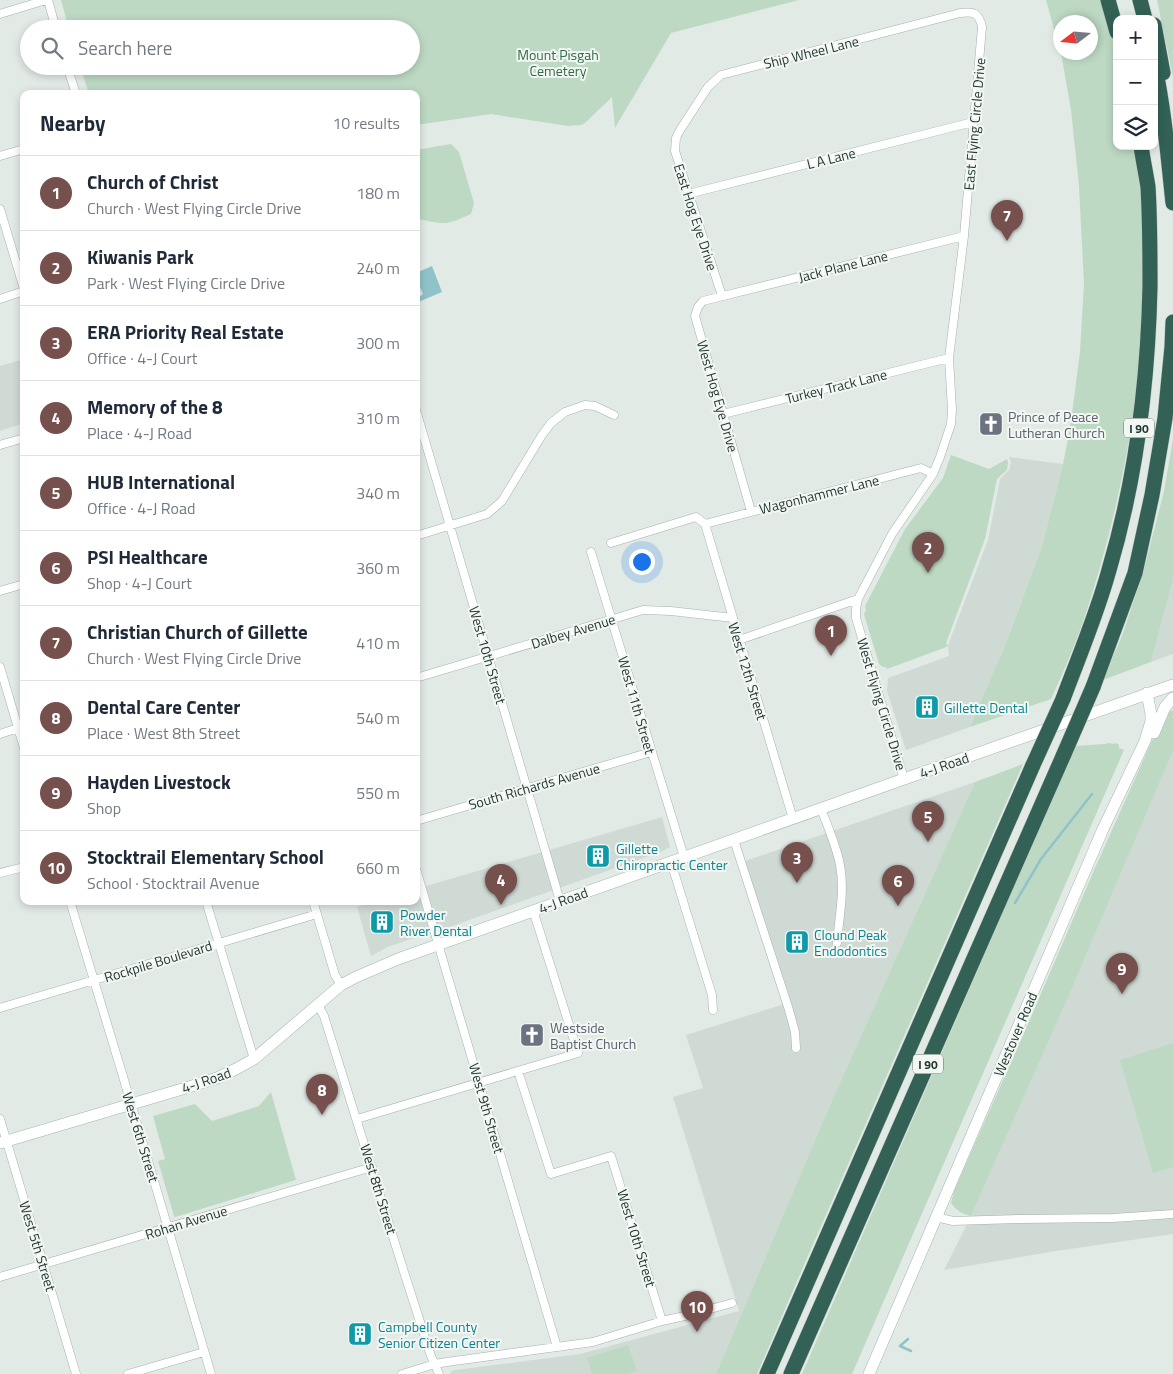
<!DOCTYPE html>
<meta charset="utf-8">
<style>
body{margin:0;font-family:"Titillium Web",sans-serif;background:#f6f6f7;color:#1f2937}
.controls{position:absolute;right:15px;top:15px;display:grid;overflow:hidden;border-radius:10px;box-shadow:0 2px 8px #0003}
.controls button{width:45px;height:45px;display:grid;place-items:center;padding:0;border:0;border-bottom:1px solid #e0e1e3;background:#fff;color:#1f2937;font:25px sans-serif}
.compass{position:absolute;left:1053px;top:15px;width:45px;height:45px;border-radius:50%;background:#fff;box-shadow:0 2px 8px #0003;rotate:254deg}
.you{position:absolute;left:641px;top:561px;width:18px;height:18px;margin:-12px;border:4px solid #fff;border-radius:50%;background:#1a73e8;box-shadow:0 0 0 8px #1a73e833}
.badge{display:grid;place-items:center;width:32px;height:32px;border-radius:50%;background:#76504d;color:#fff;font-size:16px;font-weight:700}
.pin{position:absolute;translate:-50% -41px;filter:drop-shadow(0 1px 2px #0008)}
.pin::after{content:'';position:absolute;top:26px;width:18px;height:15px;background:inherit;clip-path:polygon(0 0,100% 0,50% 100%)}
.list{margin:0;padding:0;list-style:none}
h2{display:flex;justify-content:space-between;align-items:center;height:65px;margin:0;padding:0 20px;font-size:21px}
h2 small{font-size:16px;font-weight:400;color:#747a83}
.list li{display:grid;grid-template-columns:32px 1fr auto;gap:15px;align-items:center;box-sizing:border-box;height:75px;padding:0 20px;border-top:1px solid #e0e1e3}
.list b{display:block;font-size:19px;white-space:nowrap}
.list p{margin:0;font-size:16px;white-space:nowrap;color:#747a83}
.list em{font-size:16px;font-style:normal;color:#747a83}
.icon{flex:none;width:28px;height:28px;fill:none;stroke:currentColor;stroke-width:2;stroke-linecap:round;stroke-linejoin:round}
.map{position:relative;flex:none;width:1173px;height:1374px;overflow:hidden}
.search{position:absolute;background:#fff;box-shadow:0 2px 8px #0003;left:20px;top:20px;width:400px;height:55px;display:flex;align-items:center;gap:12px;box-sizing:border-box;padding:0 18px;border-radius:28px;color:#747a83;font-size:19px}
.panel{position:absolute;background:#fff;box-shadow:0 2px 8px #0003;left:20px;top:90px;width:400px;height:815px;border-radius:10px}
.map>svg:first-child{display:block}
.built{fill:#d0dad5}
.green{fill:#bdd9c3}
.water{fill:#90c3c9}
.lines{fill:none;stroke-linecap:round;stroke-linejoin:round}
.stream{stroke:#90c3c9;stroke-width:2.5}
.street-casing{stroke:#a5b1ac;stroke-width:9}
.secondary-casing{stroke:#a2b4ad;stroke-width:12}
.highway-casing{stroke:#bdc4c2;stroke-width:16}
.street{stroke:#fff;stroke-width:8}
.secondary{stroke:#fff;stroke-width:11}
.highway{stroke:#336155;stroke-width:15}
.highway-bridge-casing{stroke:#bdc4c2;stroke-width:16;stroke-linecap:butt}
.highway-bridge{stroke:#336155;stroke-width:15}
.labels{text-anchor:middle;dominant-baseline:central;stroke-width:4;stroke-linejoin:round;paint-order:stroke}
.shield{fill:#f2f7f4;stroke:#62726c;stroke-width:1}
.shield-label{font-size:12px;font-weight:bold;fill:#243932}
.street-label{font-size:14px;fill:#243932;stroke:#f2f7f4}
.park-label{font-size:14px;fill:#336b45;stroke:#f2f7f4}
.worship-label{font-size:14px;fill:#5b616d;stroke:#f2f7f4;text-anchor:start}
.culture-label{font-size:14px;fill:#0d838f;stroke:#f2f7f4;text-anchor:start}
</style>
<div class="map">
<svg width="1173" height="1374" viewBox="0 0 1173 1374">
<rect width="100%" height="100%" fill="#e2eae6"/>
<path class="built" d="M24,359V423L0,431V366Z
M1009,457L1063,464L1042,546L1008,638L970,727L906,750L887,691L888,678L949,656L948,645L988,540L1000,479L1009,470L1011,462Z
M1173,580V654L1151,662Z
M1173,751V1234L1056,1251L944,1270L971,1216L1071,991Z
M975,782L826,1114L716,1374H450L451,1372L455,1370L580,1354L739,1311L673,1097L703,1088L686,1035L791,1002L745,861Z
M662,817L670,847L663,851L444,929L425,934L388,947L371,956L357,907L375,901H416V889Z"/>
<path class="green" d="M61,0H799L671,33L615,128L612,97L586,122L581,125L568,126L491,114L416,125V94H89L80,66H411V29H69Z
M1046,0H1106L1117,40V146H1137C1141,189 1144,232 1144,275C1144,290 1143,306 1142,321C1137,424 1115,527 1082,625C1073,650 1062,675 1051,699L970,727L1008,638L1042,546L1063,464L1070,429L1080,352L1084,284L1079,186L1071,110L1061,53L1090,52V22H1060V51Z
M1157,0H1173V77Z
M451,144L459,152L474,203L471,214C446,225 446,225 419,219L416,206V150Z
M1173,439V580L1151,662L1103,680L1122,636L1143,573L1164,491Z
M951,455L989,469L1007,459L1008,463L1007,470L997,479L985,539L946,643L948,646L944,648L887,669L886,667H883L879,664L864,614L866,610L865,606L905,529L943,478Z
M1173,710V751L1071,991L971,1216C962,1214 957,1211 951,1203L954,1191L1028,1024L1095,868L1164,714Z
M1110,743L1112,744L1116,743L1119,745V748L1124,750L852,1374H802L1075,746L1105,744Z
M1023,764L804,1265L757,1374H716L826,1114L975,782Z
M1173,1043V1167L1153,1173L1120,1060Z
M271,1092L296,1180L175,1217L174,1216L158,1161L165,1159L153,1116L195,1104L212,1121L259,1106Z
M628,1345L637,1371L628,1374H592L587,1358Z"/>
<path class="water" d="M432,266L442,292L416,303V293L419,297L423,294L416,278V273Z"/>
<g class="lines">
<path class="stream" d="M1015,903L1041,859L1092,794
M908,1339L900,1346L911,1351"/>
<defs>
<path id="street" d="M48,0L56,29
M0,14L46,0
M67,66L76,94
M0,156L24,149
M688,194L973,122
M0,209L24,289
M722,296L675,151L676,138L680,130L708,87L721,75L960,13C974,11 979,13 982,27L964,236L949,358L952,410L951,424L940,457L933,474L892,534L858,599L856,609V618L904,779
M0,299L24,291
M416,410L560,901
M723,414L949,358
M0,445L24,438
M751,511L695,316L698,307L703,301L964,236
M705,524L793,819
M705,524L921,468L933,474
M416,536L487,514L502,501L542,435L551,423L565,412L585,405L595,406L614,415
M611,543L696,517L705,524
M591,552L684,857
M0,591L24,584
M739,640L858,599
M0,667L24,748
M416,678L643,610L671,611L733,618
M0,734L24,726
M821,809C828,827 836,845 840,865C845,890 839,918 837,943
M416,821L651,752
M734,840L789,1010L795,1032L796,1048
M671,862L712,995L713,1010
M416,869L557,1347
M0,873L24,867
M70,901L134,1113L211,1374
M206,901L254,1059
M313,901L335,975L341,985
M318,1005L324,1016L404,1272L431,1356L439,1374
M0,1008L317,914
M518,1071L551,1174L611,1156L662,1321
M0,1119L76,1374
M357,1119L578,1053L533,910
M936,1217L953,1221L1019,1219L1113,1218L1173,1214
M0,1277L372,1167
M128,1374L204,1352
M402,1374L435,1364L447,1362L593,1342L662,1321L689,1315L732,1303"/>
<path id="secondary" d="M1154,733L1165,707L1173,698
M0,1143L189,1087L217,1078L236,1069L254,1059L341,985L356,977L398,959L904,779L1173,685
M869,1374L1103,829L1145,741L1151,721V714L1147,693"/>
<path id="highway" d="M1108,0L1117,32
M1140,0L1145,19
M1154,25L1163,73
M1154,62C1164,108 1168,156 1173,203
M1093,687L1135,573L1152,495L1165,418L1172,347L1173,322
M1063,699C1079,656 1097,614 1109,570C1136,479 1148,381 1150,286C1150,253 1150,220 1148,187C1146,174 1143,160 1141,146
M767,1374L1033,765
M791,1374L1064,754"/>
</defs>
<use href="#street" class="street-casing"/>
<use href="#secondary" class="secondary-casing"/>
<use href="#highway" class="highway-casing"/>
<use href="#street" class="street"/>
<use href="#secondary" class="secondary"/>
<use href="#highway" class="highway"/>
<defs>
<path id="highway-bridge" d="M1064,754L1093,687
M1033,765L1063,699"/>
</defs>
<use href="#highway-bridge" class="highway-bridge-casing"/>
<use href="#highway-bridge" class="highway-bridge"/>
</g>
<defs>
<symbol id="church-square" viewBox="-11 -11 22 22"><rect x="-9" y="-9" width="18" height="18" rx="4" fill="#6b7280" stroke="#f2f7f4"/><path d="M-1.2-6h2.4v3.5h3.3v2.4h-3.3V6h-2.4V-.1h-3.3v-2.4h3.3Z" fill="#fff"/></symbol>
<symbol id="building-square" viewBox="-11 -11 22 22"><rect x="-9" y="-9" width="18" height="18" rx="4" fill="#0f9aa8" stroke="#f2f7f4"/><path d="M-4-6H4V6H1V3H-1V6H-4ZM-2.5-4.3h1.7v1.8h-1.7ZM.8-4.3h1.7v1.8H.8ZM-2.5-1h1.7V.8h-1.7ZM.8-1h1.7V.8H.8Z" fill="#fff"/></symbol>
</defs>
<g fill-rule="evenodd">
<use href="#church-square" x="977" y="410" width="28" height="28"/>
<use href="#building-square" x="913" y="693" width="28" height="28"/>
<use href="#building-square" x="584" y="842" width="28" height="28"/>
<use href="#building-square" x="368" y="908" width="28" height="28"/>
<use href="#building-square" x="783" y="928" width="28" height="28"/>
<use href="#church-square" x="518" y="1021" width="28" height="28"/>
<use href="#building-square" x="346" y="1320" width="28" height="28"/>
</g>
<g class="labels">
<g class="shield">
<rect x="1124" y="418.5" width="30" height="19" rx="4"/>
<rect x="913" y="1054.5" width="30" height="19" rx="4"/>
</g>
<g class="shield-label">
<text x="1139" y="428">I 90</text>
<text x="928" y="1064">I 90</text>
</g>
<g class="street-label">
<text transform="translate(811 52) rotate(-14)">Ship Wheel Lane</text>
<text transform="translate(974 124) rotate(-85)">East Flying Circle Drive</text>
<text transform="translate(831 158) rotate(-14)">L A Lane</text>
<text transform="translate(696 217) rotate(72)">East Hog Eye Drive</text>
<text transform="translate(843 266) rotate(-14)">Jack Plane Lane</text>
<text transform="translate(836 386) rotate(-14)">Turkey Track Lane</text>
<text transform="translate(718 396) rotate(74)">West Hog Eye Drive</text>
<text transform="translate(819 494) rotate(-14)">Wagonhammer Lane</text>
<text transform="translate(573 631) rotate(-17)">Dalbey Avenue</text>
<text transform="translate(488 655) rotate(74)">West 10th Street</text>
<text transform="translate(748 671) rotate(73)">West 12th Street</text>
<text transform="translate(882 704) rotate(73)">West Flying Circle Drive</text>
<text transform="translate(637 705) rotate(74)">West 11th Street</text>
<text transform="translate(944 765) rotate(-19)">4-J Road</text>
<text transform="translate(534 786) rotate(-16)">South Richards Avenue</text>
<text transform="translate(563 900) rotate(-20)">4-J Road</text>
<text transform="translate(158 961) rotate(-17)">Rockpile Boulevard</text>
<text transform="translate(1015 1034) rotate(-67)">Westover Road</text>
<text transform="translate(206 1080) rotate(-19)">4-J Road</text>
<text transform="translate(487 1108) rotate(74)">West 9th Street</text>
<text transform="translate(141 1137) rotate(73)">West 6th Street</text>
<text transform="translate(379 1189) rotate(73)">West 8th Street</text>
<text transform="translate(186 1222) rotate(-17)">Rohan Avenue</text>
<text transform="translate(637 1238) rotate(73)">West 10th Street</text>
<text transform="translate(38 1246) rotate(73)">West 5th Street</text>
</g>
<g class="park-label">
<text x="558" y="54">Mount Pisgah<tspan x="558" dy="16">Cemetery</tspan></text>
</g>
<g class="worship-label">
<text x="1008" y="416">Prince of Peace<tspan x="1008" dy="16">Lutheran Church</tspan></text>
<text x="550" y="1027">Westside<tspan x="550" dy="16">Baptist Church</tspan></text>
</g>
<g class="culture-label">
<text x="944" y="707">Gillette Dental</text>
<text x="616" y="848">Gillette<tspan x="616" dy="16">Chiropractic Center</tspan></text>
<text x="400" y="914">Powder<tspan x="400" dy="16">River Dental</tspan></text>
<text x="814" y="934">Clound Peak<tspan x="814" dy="16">Endodontics</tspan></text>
<text x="378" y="1326">Campbell County<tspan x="378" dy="16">Senior Citizen Center</tspan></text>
</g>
</g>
</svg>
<div class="controls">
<button>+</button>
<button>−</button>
<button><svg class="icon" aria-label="layers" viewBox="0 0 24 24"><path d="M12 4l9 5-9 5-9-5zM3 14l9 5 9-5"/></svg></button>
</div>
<svg class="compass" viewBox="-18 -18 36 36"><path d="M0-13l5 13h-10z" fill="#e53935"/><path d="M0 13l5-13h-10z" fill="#747a83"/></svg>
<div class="you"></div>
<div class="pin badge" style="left:831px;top:656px">1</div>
<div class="pin badge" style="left:928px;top:573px">2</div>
<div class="pin badge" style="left:797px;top:883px">3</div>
<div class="pin badge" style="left:501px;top:905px">4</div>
<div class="pin badge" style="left:928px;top:842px">5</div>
<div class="pin badge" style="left:898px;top:906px">6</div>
<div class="pin badge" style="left:1007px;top:241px">7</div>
<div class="pin badge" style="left:322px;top:1115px">8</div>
<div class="pin badge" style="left:1122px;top:994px">9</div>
<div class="pin badge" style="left:697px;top:1332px">10</div>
<div class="search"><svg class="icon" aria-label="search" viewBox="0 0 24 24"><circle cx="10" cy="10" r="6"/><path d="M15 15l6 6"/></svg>Search here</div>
<section class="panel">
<h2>Nearby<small>10 results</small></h2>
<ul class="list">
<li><span class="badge">1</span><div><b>Church of Christ</b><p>Church · West Flying Circle Drive</p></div><em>180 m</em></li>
<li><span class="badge">2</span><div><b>Kiwanis Park</b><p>Park · West Flying Circle Drive</p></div><em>240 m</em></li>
<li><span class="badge">3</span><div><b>ERA Priority Real Estate</b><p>Office · 4-J Court</p></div><em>300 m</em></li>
<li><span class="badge">4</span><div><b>Memory of the 8</b><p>Place · 4-J Road</p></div><em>310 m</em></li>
<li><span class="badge">5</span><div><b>HUB International</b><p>Office · 4-J Road</p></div><em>340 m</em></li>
<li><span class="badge">6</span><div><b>PSI Healthcare</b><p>Shop · 4-J Court</p></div><em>360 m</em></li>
<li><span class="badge">7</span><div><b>Christian Church of Gillette</b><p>Church · West Flying Circle Drive</p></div><em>410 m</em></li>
<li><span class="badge">8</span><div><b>Dental Care Center</b><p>Place · West 8th Street</p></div><em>540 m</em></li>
<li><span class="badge">9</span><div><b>Hayden Livestock</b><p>Shop</p></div><em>550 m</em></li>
<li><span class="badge">10</span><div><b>Stocktrail Elementary School</b><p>School · Stocktrail Avenue</p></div><em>660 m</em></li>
</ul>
</section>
</div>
